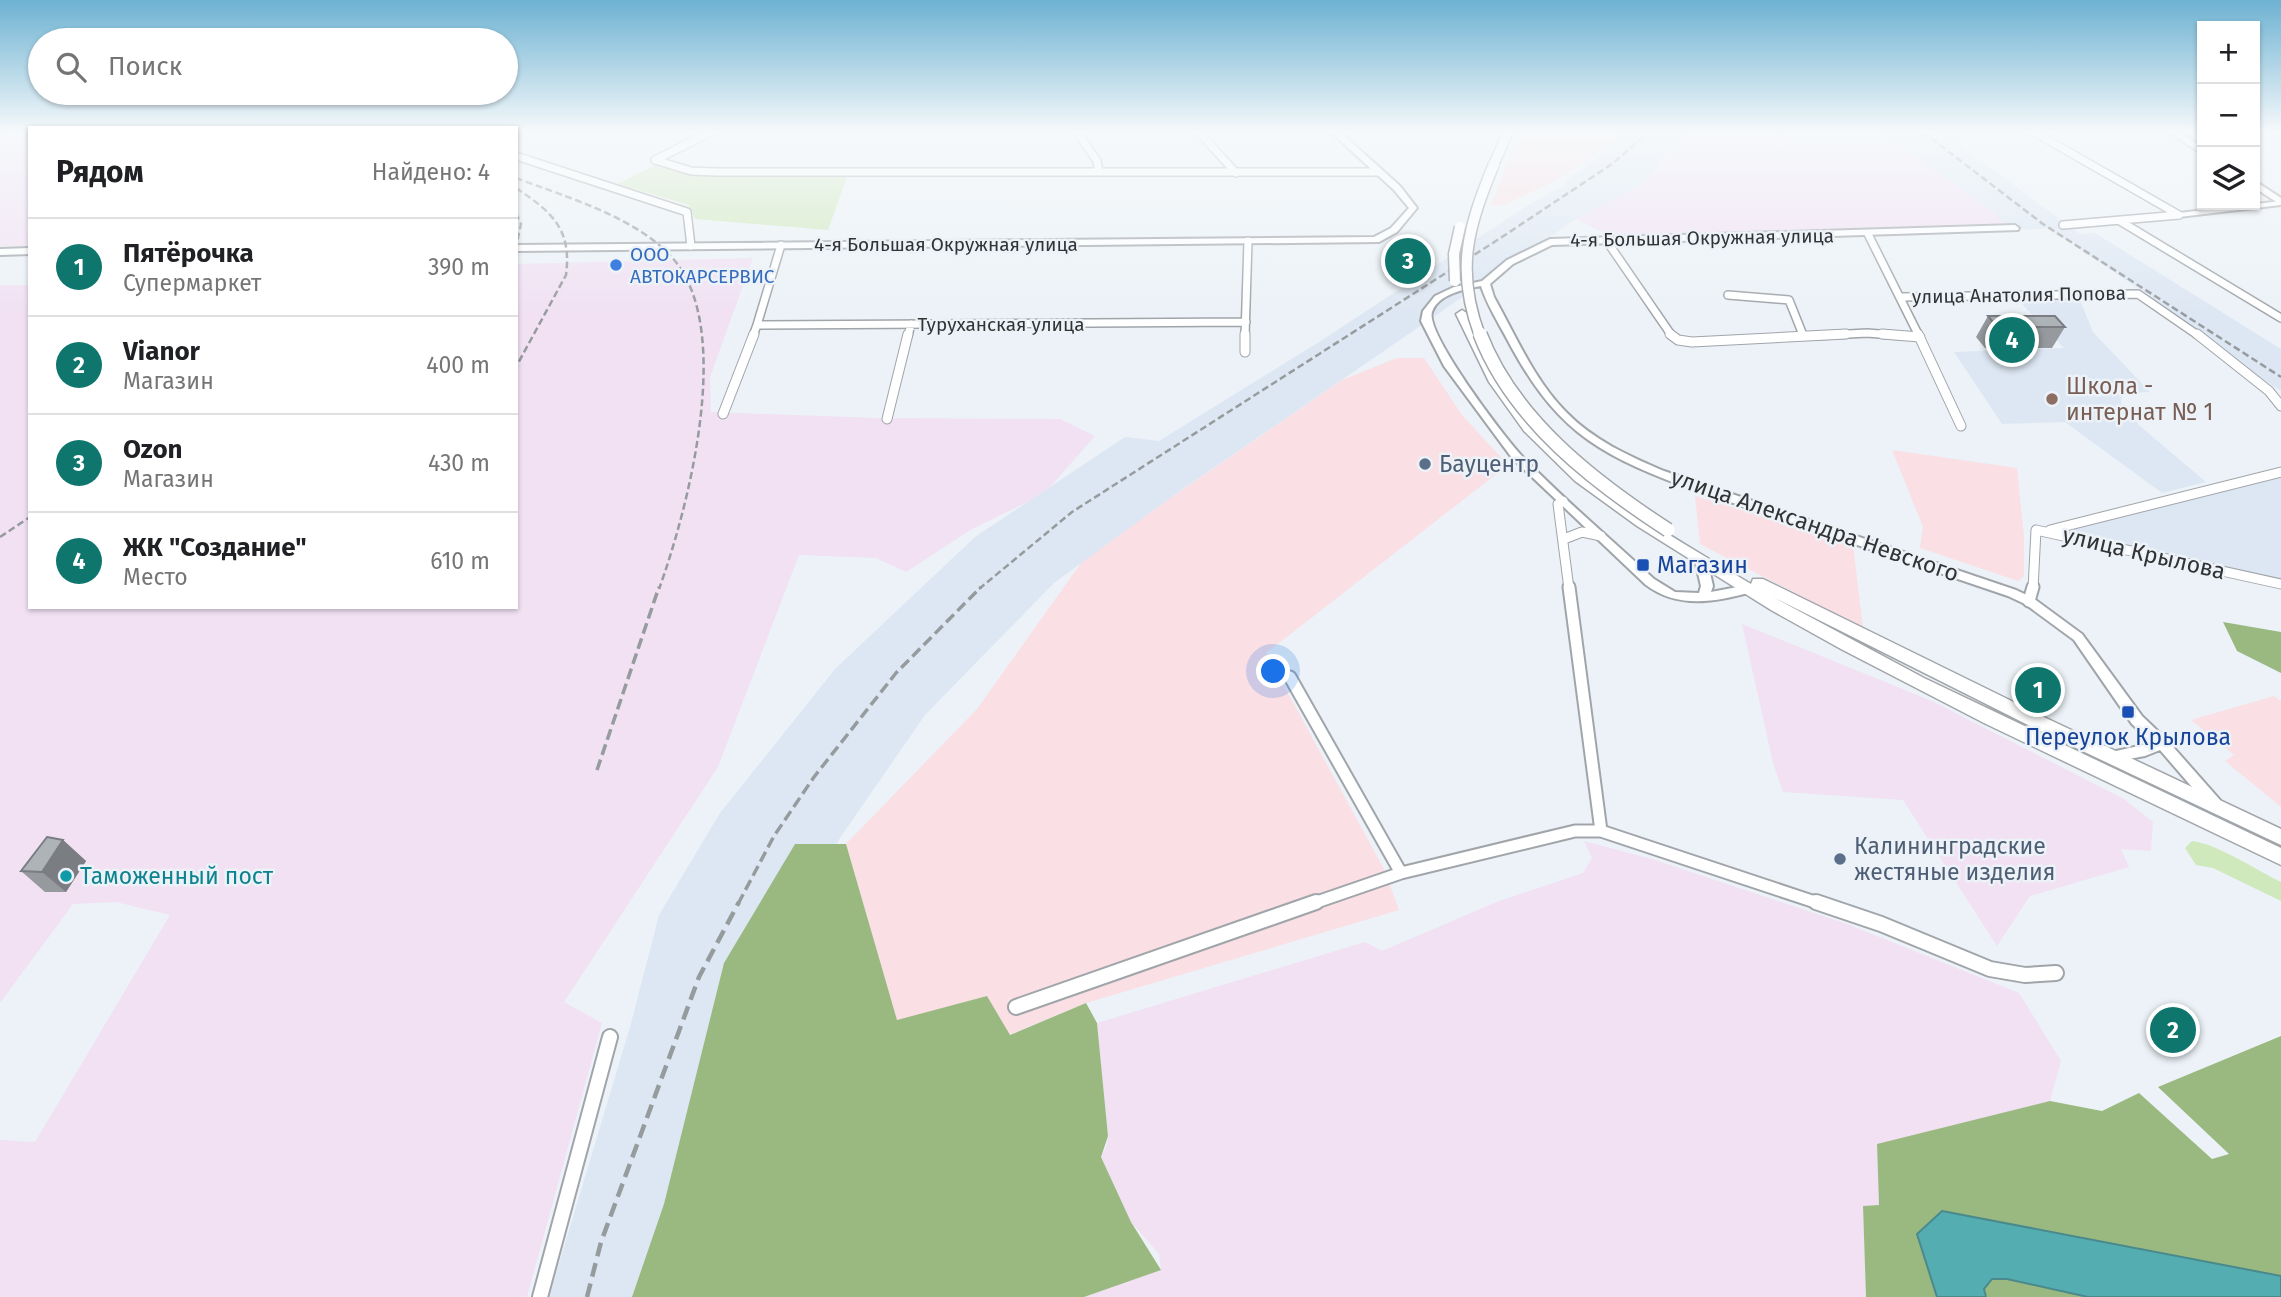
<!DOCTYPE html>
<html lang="ru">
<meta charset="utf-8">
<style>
body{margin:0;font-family:"Fira Sans",sans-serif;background:#f6f6f6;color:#202124}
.controls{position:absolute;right:21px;top:21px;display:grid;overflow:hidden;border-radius:0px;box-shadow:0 2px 5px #0004}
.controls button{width:63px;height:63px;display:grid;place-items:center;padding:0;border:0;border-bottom:2px solid #e0e0e0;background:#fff;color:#202124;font:35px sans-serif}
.you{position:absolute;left:1274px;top:672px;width:24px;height:24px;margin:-18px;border:5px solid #fff;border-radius:50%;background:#1a73e8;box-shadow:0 0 0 10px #1a73e833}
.badge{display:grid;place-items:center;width:46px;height:46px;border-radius:50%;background:#0f766e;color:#fff;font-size:23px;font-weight:700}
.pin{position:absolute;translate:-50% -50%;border:4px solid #fff;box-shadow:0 2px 7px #0006}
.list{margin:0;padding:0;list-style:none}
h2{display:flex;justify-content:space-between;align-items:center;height:91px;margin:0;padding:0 28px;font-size:30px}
h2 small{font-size:23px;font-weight:400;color:#757577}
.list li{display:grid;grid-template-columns:46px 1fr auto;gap:21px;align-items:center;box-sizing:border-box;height:98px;padding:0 28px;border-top:2px solid #e0e0e0}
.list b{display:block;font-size:26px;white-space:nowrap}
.list p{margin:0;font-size:23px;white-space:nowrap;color:#757577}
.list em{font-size:23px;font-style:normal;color:#757577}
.icon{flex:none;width:38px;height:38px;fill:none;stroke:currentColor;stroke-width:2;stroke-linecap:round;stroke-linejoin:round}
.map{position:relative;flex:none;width:2281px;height:1297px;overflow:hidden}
.search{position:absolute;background:#fff;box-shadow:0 2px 5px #0004;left:28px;top:28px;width:490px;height:77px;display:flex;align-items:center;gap:18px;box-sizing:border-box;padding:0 24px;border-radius:38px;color:#757577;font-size:26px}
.panel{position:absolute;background:#fff;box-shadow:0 2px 5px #0004;left:28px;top:126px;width:490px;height:483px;border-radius:0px}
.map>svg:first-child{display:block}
.commercial{fill:#fadfe4}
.industrial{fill:#f1e1f3}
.built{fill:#dde7f3}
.green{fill:#cfe8bc}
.forest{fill:#9ab980}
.water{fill:#54aeb1;stroke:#4a898c;stroke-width:2}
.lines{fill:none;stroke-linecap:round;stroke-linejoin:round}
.minor-far3-casing{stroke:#a0a5aa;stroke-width:10}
.minor-far2-casing{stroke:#a0a5aa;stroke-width:11}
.minor-far1-casing{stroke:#a0a5aa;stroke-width:15}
.minor-casing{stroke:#a0a5aa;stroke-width:18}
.tertiary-casing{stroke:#a0a5aa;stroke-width:4}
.secondary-casing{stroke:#a0a5aa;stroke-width:4}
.primary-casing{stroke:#a0a5aa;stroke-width:3}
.minor-far3{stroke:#fff;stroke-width:7}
.minor-far2{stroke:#fff;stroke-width:9}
.minor-far1{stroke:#fff;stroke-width:11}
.minor{stroke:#fff;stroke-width:14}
.tertiary{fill:#fff;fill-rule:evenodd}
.secondary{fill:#fff;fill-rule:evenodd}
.primary{fill:#fff;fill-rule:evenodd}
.rail-far2{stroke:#969b9e;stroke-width:2.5;stroke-dasharray:7 3.5;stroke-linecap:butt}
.rail-far1{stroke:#969b9e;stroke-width:3.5;stroke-dasharray:11 5;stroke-linecap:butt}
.rail{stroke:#969b9e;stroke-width:4.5;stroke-dasharray:14 7;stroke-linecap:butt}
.primary-bridge-far1-casing{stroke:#a0a5aa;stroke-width:13;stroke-linecap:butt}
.primary-bridge-casing{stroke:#a0a5aa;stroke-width:16;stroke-linecap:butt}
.primary-bridge-far1{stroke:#fff;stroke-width:10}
.primary-bridge{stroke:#fff;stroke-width:13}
.wall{fill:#969a9e}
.shaded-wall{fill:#7a7d81}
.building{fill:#aeb3b8;stroke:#7a7d81;stroke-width:2}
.shop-dot{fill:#3f7fe0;stroke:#ecf2f7;stroke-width:2.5}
.education-dot{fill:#8d6e63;stroke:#ecf2f7;stroke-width:2.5}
.service-dot{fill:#5c6f8a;stroke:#ecf2f7;stroke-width:2.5}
.transit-dot{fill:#1a4fb4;stroke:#ecf2f7;stroke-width:2.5}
.culture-dot{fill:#0f9aa8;stroke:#ecf2f7;stroke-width:2.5}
.labels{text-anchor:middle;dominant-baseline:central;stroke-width:5;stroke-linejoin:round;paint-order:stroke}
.far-street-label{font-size:19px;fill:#313335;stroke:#ecf2f7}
.far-shop-label{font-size:19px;fill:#366cbe;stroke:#ecf2f7;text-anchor:start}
.education-label{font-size:23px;fill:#785e54;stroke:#ecf2f7;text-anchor:start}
.service-label{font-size:23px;fill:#4e5e75;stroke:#ecf2f7;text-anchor:start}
.street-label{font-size:23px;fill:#313335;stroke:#ecf2f7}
.transit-label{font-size:23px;fill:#164399;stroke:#ecf2f7;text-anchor:start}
.culture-label{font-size:23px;fill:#0d838f;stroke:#ecf2f7;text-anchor:start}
</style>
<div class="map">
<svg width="2281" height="1297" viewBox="0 0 2281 1297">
<rect width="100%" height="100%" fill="#ecf2f7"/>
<path class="commercial" d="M1520,132H1620L1608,147L1549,184L1504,205H1491Z
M1397,358H1424L1462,415L1508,465L1266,653L1384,869L1399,910L1086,1003L1009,1035L987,996L897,1021L846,844L977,709L1086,556L1342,380Z
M1892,450L2017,468L2024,537V576L2018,581L1920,548L1923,527Z
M1695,496L1853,544L1863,628L1700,544Z
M2274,696L2281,701V807L2225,761L2234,755L2191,720Z"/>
<path class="industrial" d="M8,132H30V246H0V141Z
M1685,132H1885L2021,223L1783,230L1785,233L1616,239L1576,219L1646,181L1686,135Z
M753,258L710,377L711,412L875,418L1060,419L1095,436L1044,494L972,529L906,572L876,558L799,555L718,767L564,1002L602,1023L527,1297H0V1140L35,1142L170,915L116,902L73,904L0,1003V285H30V607H516V264Z
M1742,624L1932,701L2124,799L2153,822L2151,851L2121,849L2129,867L2030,896L1997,946L1903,800L1783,792L1773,763Z
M1584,841L1652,859L1847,924L2019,993L2061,1061L2050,1101L1877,1145L1879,1205L1863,1206L1866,1297H1084L1161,1269L1159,1254L1131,1222L1101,1157L1106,1147L1108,1136L1097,1023L1365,942L1382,951L1499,901L1583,873L1592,858Z"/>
<path class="built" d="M1625,132H1685L1646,181L1576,219L1180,491L1054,583L925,715L840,838L791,930L668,1297H549L630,1027L659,915L720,813L835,669L975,537L1125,437L1159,441L1319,342L1530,204L1566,185L1564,182L1610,150L1608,148Z
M1881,132H1942L2080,234L2095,233L2281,349V391L2130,294H2147L2069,242L2047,228L2025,230L2001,221L1994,212Z
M2018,300H2080L2093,332L2150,392L2122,394L2121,403L2140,426L2206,482L2162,493L2065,422L2002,424L1954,352L2064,348Z
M2281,477V580L2081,535L2067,527Z"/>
<path class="green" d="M657,164L675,169L848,174L828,230L695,219L689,205L618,184Z
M2192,841C2218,844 2256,870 2281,882V901L2213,868L2196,865L2185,848Z"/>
<path class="forest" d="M2223,622L2281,632V673L2237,651Z
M795,844H846L897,1020L987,996L1010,1035L1086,1003L1097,1023L1108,1136L1101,1157L1131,1222L1161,1270L1084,1297H632L664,1204L724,963Z
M2281,1036V1297H1866L1863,1206L1879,1205L1877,1144L2050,1101L2102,1111L2139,1093L2212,1159L2229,1154L2158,1087Z"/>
<path class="water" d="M1942,1211L2281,1276V1297H2088L2007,1279H1992L1984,1289L1986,1297H1937L1917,1234Z"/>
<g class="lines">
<defs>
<path id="minor-far3" d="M1077,132L1097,161L1099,172
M1199,132L1236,173
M2034,132L2179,215
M2276,132L2281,135
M516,156L687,212L691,246
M655,160L691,171L716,172H1378
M655,160L711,132
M2120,221L2281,318
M2063,225L2179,215
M1868,234L1919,336
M1606,240L1672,336
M781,245L757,325L1246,322
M1728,295L1789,300L1803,335
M1901,297L2138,294L2199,336
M753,336L757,325
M908,336L911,324
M1245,336L1248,241
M1812,336L1867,333L1905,336"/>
<path id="minor-far2" d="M1670,334L1678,340L1692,342L1846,334
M1882,334L1920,337
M1918,334L1961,426
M2197,334L2269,391L2281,406
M1245,352V334
M723,414L754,334
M887,419L908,334
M1563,501L1558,504L1569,589
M2050,530L2281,472
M1564,539L1582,532L1601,536
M2033,589L2036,530L2281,584"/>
<path id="minor-far1" d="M1569,587L1601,831
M2029,601L2033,587
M1290,677L1401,873
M1311,904L1401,873L1575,831H1601L1821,904"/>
<path id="minor" d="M1816,902L1881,924L1990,969L2025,975L2056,973
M1016,1007L1316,902
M540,1297L610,1037"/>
<path id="tertiary" d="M1331,132H1340L1400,186L1417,208L1397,232L1379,242L516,251V245L1374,237L1391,228L1409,208L1394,190Z
M2281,201V205L2179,217L2175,215L2179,213Z
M2015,225L2019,228L2018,230L1552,245L1513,264L1490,284L1494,297C1516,336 1534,380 1566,412C1593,440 1629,456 1664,471L2016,590L2033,598L2082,634L2142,716L2167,740L2220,800L2222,804L2220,808L2215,810L2210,808L2160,750L2145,756L2112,762L2107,761L2105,757L2107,753L2152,743L2132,724L2074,640L2025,604L2008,596L1683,486C1592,452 1553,426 1507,339C1498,322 1487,305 1481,286C1465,289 1438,294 1432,312C1425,333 1504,437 1521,455C1563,499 1610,538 1654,579L1675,592L1699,593L1701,586L1695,560L1701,556L1707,560L1713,586L1711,592L1748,585L1754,589L1752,592C1715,602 1678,609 1646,585L1512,458L1444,366L1421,321L1423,311L1435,296L1454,287L1482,281L1507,260L1550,239Z
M30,248V254L0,255V249Z"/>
<path id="secondary" d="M2169,132H2179L2202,147V154Z
M2255,181L2281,198V205L2255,188Z"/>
<path id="primary" d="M1503,132H1513L1499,164L1490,166L1489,164Z
M1462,310L1468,314C1525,454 1627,510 1751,584L1753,579H1763L2048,719L2281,829V845L2036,729L1773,597L1924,678L2281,848V865L1984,723L1841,649L1771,610L1637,526L1575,481L1524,431L1489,382L1456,314Z"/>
</defs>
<use href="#minor-far3" class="minor-far3-casing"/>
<use href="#minor-far2" class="minor-far2-casing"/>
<use href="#minor-far1" class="minor-far1-casing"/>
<use href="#minor" class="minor-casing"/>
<use href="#tertiary" class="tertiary-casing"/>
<use href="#secondary" class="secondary-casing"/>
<use href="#primary" class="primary-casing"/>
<use href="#minor-far3" class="minor-far3"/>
<use href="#minor-far2" class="minor-far2"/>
<use href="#minor-far1" class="minor-far1"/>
<use href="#minor" class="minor"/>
<use href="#tertiary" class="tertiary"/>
<use href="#secondary" class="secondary"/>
<use href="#primary" class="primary"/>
<path class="rail-far2" d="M1923,132L2043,224L2281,377
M516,178C566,197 640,218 675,261C734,333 688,509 659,589
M516,188C552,212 572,229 566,275L516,367
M516,213L521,224L516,247
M0,537L30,517
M979,589L1072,512L1499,239L1612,164L1649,132"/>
<path class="rail-far1" d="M597,770L659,587
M738,904L774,836L814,777L896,673L981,587"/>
<path class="rail" d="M587,1297L601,1242L699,977L739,902"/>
<defs>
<path id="primary-bridge-far1" d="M1455,281L1454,254L1460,227
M1480,336C1455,270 1468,227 1494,164"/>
<path id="primary-bridge" d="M1480,334C1513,420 1594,482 1668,530"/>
</defs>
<use href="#primary-bridge-far1" class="primary-bridge-far1-casing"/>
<use href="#primary-bridge" class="primary-bridge-casing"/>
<use href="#primary-bridge-far1" class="primary-bridge-far1"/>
<use href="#primary-bridge" class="primary-bridge"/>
</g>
<path class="wall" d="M1988,316L2065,327L2052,348H1985L1976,337Z
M63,840L86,861L66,892H45L21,871Z"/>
<path class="shaded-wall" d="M63,840L86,861L66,892L42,872Z"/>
<path class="building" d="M1988,316H2055L2065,327H1997Z
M47,837L63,840L42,872L21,871Z"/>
<linearGradient id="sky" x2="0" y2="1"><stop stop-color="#6db2d2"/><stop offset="0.42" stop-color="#f6f9fb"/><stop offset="1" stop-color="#f6f9fb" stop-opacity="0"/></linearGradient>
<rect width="2281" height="314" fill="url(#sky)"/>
<circle class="shop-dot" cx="616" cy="265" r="7"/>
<circle class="education-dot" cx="2052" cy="399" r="7"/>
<g class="service-dot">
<circle cx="1425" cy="464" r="7"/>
<circle cx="1840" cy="859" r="7"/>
</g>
<g class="transit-dot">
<rect x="1636" y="558" width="14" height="14" rx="3.5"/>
<rect x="2121" y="705" width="14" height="14" rx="3.5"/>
</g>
<circle class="culture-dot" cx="66" cy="876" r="7"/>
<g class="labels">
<g class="far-street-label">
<text transform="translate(1702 238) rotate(-1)">4-я Большая Окружная улица</text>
<text x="946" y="244">4-я Большая Окружная улица</text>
<text transform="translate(2019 295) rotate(-1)">улица Анатолия Попова</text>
<text x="1001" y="324">Туруханская улица</text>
</g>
<g class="far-shop-label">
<text x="630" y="254">ООО<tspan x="630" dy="22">АВТОКАРСЕРВИС</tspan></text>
</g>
<g class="education-label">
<text x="2066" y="386">Школа -<tspan x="2066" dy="26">интернат № 1</tspan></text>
</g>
<g class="service-label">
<text x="1439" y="464">Бауцентр</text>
<text x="1854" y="846">Калининградские<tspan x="1854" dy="26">жестяные изделия</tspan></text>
</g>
<g class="street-label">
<text transform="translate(1815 525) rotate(19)">улица Александра Невского</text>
<text transform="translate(2144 553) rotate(13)">улица Крылова</text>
</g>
<g class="transit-label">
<text x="1657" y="565">Магазин</text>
<text x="2128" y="737" text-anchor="middle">Переулок Крылова</text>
</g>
<g class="culture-label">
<text x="80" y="876">Таможенный пост</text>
</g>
</g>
</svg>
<div class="controls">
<button>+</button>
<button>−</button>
<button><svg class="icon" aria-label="layers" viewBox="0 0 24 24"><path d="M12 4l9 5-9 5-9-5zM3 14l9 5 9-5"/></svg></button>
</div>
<div class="you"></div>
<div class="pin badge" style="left:2038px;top:690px">1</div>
<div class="pin badge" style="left:2173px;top:1030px">2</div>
<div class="pin badge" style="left:1408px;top:261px">3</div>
<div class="pin badge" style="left:2012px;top:340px">4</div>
<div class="search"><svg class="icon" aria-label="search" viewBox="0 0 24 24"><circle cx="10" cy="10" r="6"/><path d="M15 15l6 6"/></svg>Поиск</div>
<section class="panel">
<h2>Рядом<small>Найдено: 4</small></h2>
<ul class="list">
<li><span class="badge">1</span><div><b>Пятёрочка</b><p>Супермаркет</p></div><em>390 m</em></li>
<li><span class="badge">2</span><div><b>Vianor</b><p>Магазин</p></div><em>400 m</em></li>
<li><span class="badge">3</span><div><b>Ozon</b><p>Магазин</p></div><em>430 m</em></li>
<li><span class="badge">4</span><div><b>ЖК &quot;Создание&quot;</b><p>Место</p></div><em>610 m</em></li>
</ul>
</section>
</div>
